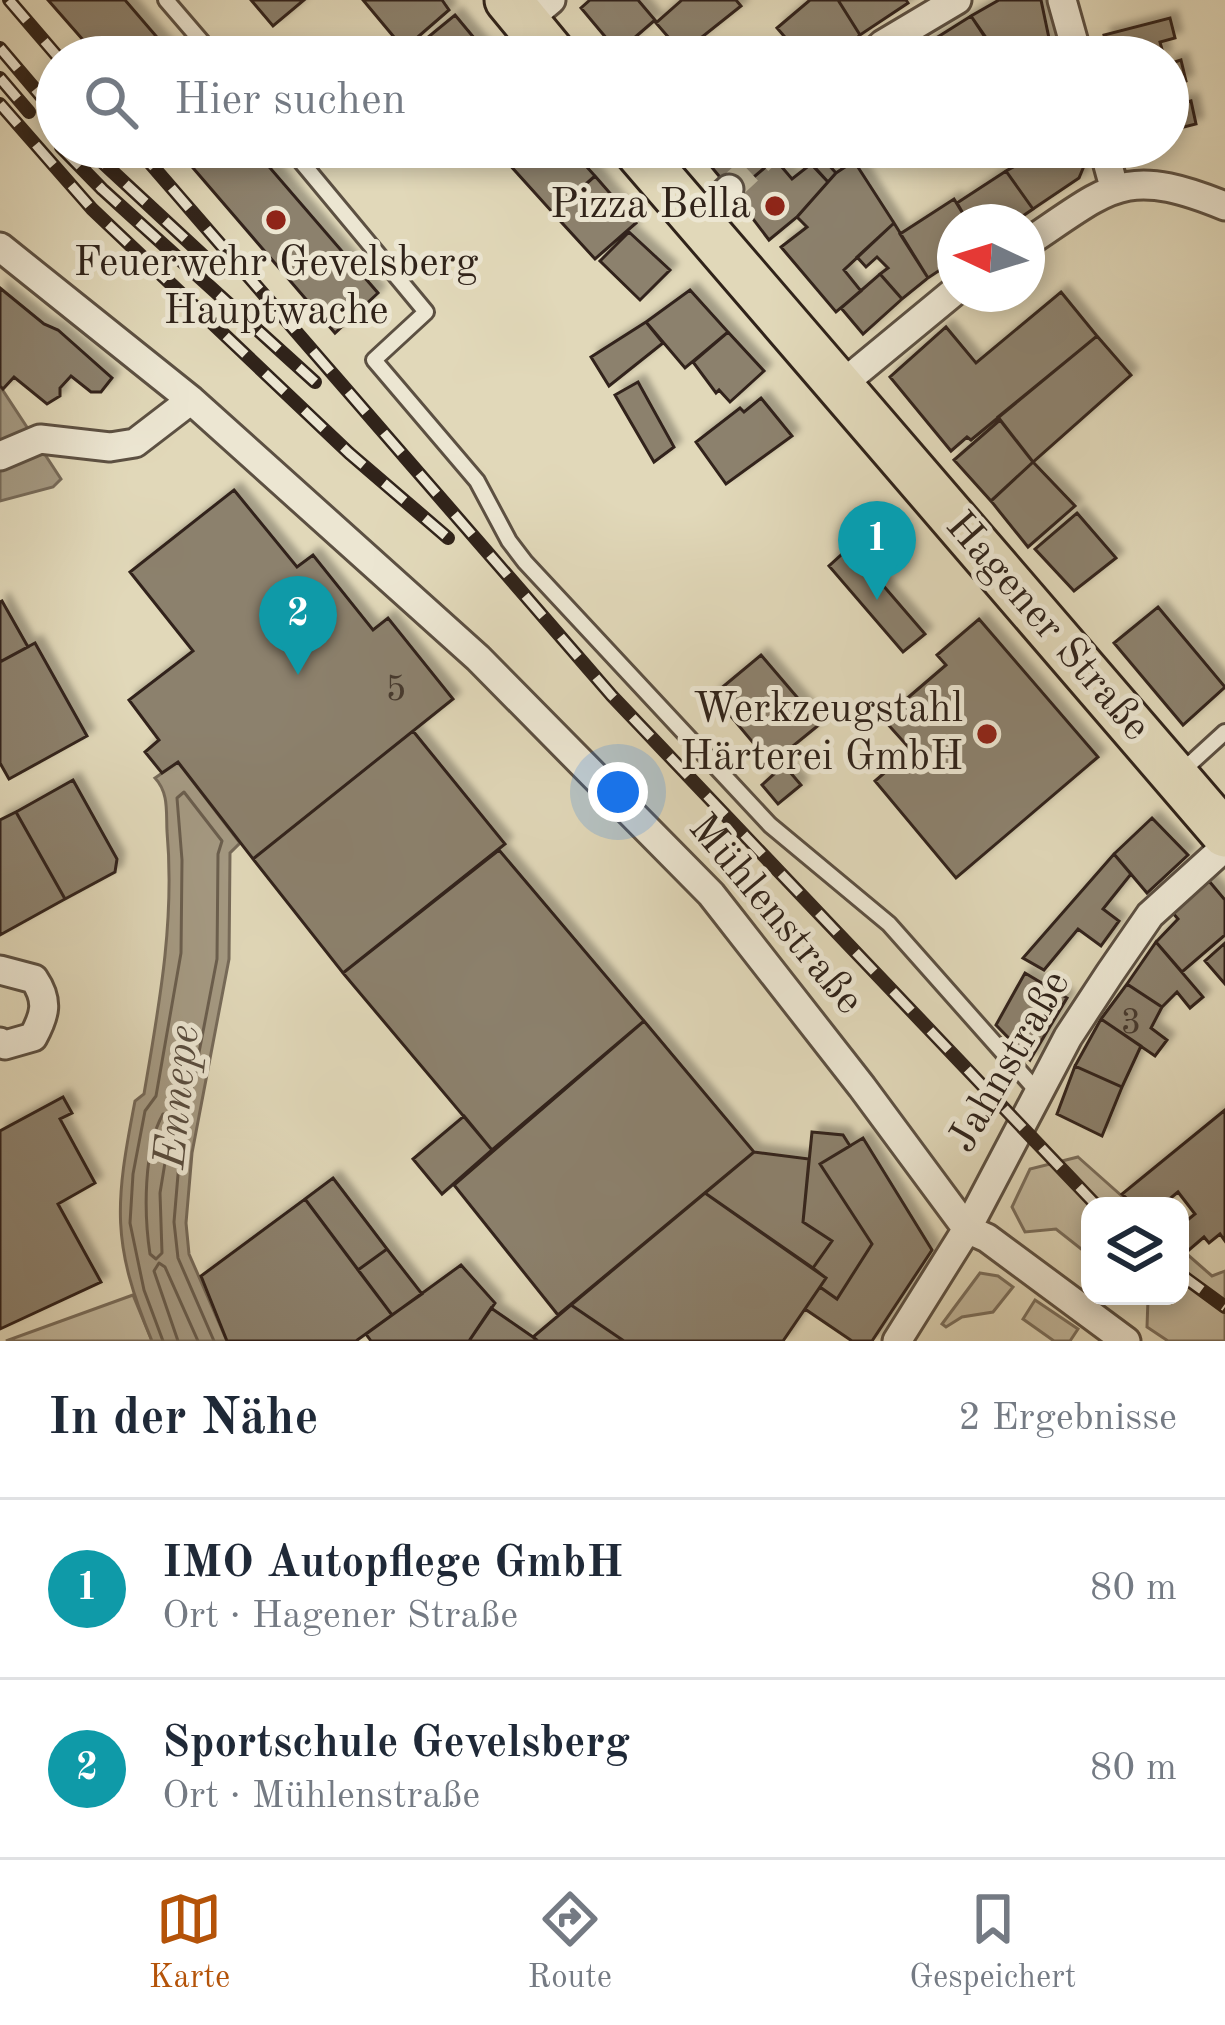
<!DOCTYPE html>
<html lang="de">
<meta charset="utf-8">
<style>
body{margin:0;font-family:"Old Standard TT",serif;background:#f6f6f7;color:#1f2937}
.controls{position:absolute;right:36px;bottom:36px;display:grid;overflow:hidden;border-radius:24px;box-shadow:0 6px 18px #0003}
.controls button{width:108px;height:108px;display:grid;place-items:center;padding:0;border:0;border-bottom:3px solid #e0e1e3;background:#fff;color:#1f2937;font:60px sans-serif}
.compass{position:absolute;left:937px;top:204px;width:108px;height:108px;border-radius:50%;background:#fff;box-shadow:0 6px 18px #0003;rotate:274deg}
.you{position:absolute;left:618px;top:792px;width:42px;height:42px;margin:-30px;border:9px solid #fff;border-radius:50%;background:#1a73e8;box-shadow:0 0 0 18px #1a73e833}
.badge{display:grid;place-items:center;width:78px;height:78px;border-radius:50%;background:#b45309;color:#fff;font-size:39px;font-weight:700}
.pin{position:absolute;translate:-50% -99px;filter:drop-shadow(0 3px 6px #0008)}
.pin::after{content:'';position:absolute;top:63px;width:42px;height:36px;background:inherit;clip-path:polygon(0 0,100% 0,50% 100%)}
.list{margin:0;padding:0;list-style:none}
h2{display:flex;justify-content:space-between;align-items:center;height:156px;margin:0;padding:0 48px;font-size:51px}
h2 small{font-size:39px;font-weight:400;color:#747a83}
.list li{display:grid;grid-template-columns:78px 1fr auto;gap:36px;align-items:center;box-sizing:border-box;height:180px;padding:0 48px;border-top:3px solid #e0e1e3}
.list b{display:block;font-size:45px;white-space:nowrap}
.list p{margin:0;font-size:39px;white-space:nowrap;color:#747a83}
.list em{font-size:39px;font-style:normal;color:#747a83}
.icon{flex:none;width:66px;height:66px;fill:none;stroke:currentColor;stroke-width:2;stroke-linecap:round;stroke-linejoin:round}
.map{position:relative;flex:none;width:1225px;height:1341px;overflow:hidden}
.search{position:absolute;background:#fff;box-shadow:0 6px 18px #0003;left:36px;right:36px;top:36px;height:132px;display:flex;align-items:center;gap:30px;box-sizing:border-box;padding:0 42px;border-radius:66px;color:#747a83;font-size:45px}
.sheet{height:516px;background:#fff}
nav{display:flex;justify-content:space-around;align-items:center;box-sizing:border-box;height:168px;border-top:3px solid #e0e1e3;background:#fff;font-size:33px;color:#747a83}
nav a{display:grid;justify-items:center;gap:6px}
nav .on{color:#b45309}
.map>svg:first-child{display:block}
.green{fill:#c3b99e;stroke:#7a6e5c;stroke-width:3}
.water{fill:#a59a83;stroke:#766a59;stroke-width:3}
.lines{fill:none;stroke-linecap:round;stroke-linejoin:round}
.shore{stroke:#6a5e4e;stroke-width:3}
.building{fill:#8c816d;stroke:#30231a;stroke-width:3;filter:url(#shadow)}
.minor-tunnel{stroke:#beb499;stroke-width:27;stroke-dasharray:27 14;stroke-linecap:butt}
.service-casing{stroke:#5c5042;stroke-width:20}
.minor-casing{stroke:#5c5042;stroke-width:33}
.primary-casing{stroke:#30231a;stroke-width:51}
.service{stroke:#ece6d2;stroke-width:14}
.minor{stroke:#ece6d2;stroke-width:27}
.primary{stroke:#e1d8b9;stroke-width:45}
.rail-casing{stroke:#30231a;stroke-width:14}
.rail{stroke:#ece6d2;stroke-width:9;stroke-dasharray:27;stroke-linecap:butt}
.poi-dot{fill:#8f2418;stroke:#ece6d2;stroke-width:4.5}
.labels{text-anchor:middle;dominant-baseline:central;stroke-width:10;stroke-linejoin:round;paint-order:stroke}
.number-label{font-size:36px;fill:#473a2f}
.poi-label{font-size:42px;fill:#30231a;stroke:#ece6d2;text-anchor:end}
.street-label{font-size:42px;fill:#30231a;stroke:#ece6d2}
.water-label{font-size:45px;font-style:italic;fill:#594d3f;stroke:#ece6d2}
</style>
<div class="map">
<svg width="1225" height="1341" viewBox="0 0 1225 1341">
<defs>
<filter id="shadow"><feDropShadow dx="7" dy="-7" stdDeviation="3" flood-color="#0004"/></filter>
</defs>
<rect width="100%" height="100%" fill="#e1d8b9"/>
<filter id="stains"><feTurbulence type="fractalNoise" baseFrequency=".00167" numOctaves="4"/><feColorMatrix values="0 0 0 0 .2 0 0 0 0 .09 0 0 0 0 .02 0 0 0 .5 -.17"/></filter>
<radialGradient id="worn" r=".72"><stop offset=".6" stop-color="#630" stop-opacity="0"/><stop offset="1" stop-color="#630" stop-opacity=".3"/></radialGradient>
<path class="green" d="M1078,1157L1133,1206H1090V1256L1056,1229L1025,1232L1012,1207L1030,1169Z
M1180,1248L1212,1276L1225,1271V1341H1168L1147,1327L1148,1299L1145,1296H1180Z
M980,1273L998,1276L1013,1287L993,1312L962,1317L946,1327L942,1324Z
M133,1295L152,1341H6Z
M1035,1300L1078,1329L1070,1341H1054L1023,1319Z"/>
<path class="water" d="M0,386L61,479L53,487L0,501Z
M178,762L240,843L230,853L229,959L192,1153L186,1223L189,1254L227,1341H152C111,1243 115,1204 135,1101L144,1094C159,1006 175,921 167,831C166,812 169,793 155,778Z"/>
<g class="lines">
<path class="shore" d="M163,1114H169L172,1120L160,1193L162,1253L156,1259L150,1254C144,1215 143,1149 163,1114Z
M163,1341L144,1290L130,1223L133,1174L145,1111L156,1096L181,953L182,860L177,798L184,792L222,841L218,854L217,959L180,1151L174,1222L178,1258L214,1341
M178,1341L154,1271L159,1263L165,1267L198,1341"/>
</g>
<path class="building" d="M48,0H125L174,57H98Z
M251,0H304L273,26Z
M363,0H442L449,10L404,49Z
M590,0H638L655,20L618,52L581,8Z
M682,0H736L741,6L682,53L656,23Z
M810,0H838L860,35L836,57H794L779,42L784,36L777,28Z
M838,0H906L908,3L860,35Z
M999,0H1041L1050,43L1015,53L1010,42L994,49L971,16Z
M455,15L490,57H443L427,38Z
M971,16L998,57H932L925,45Z
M1170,18L1175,38L1160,42L1164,57H1110L1104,35Z
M1050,43L1054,57H1012L1011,54Z
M1181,60L1186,81L1172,85L1177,105L1191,101L1196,124L1168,131V64Z
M175,147H252L378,293L335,333Z
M526,147H569L595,176L553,213L508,163Z
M716,147H766L775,159L734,194L704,158Z
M1032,147H1079L1084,166L1079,178L1033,209L1006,171L1035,155Z
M818,153L836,173L828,182L809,161Z
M775,159L792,179L811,164L828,182L797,217L769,240L734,194Z
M854,161L894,223L844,270L861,291L836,312L781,247L807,227L797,217L836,173Z
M1006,171L1033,209L1014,222H968L957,203Z
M595,176L636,223L595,259L553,213Z
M954,199L968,222H955V260L928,278L900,234Z
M894,223L928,278L902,299L880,274L888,268L877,257L866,267L857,257Z
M629,232L670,270L640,300L600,261Z
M880,274L902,299L863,334L841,308Z
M0,288L44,324L58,330L112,378L101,392H91L71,376L60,388V396L47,404L14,377L3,389L0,386Z
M690,290L728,332L685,368L646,322Z
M1061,292L1097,336L971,440L967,437L951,451L890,377L946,327L976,363Z
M646,322L663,343L609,386L591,357Z
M728,332L764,371L730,402L719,390L716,393L693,362Z
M1097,336L1131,375L1033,462L998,417Z
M638,382L674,447L654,462L615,395Z
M761,398L792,436L726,484L696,442L740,408L744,412Z
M1000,420L1033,462L991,501L954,460Z
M1033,462L1075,506L1028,547L991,501Z
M234,490L297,567L313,555L373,630L388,618L453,699L253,859L178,762L162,773L145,752L159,740L129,700L193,651L130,572Z
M1077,513L1116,558L1074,591L1035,549Z
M850,547L925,634L903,652L829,566Z
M2,601L28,647L0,662V602Z
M1158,607L1225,687L1183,725L1114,643Z
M979,619L1098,757L956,878L875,781L911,750L883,719L946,665L937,655Z
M35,643L87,736L9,779L0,763V662Z
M761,655L820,724L771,764L713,695Z
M413,731L505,844L343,973L253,859Z
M784,765L801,785L778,804L762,785Z
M73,780L117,859L115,872L65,899L16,812Z
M16,812L65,899L0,935V820Z
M1152,818L1188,855L1147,893L1114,854Z
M499,850L644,1021L492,1150L343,973Z
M1114,854L1131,874L1103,909L1119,921L1101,946L1078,929L1044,970L1023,958Z
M1209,881L1225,900V935L1182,972L1156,942L1178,919L1172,912Z
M1156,942L1203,997L1190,1008L1177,992L1162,1007L1127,984Z
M1225,943V984L1205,961Z
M1025,973L1067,998L1030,1060L996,1025Z
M1127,984L1162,1007L1151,1028L1167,1040L1155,1056L1101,1019Z
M1101,1019L1141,1046L1122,1087L1075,1066Z
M644,1021L754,1152L558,1315L454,1185Z
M1075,1066L1122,1087L1102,1136L1057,1114Z
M63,1097L72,1113L60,1119L95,1183L58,1204L101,1282L0,1329V1131Z
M1225,1110V1241L1220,1234L1209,1243L1204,1237L1189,1250L1180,1241V1226L1195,1214L1178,1192L1161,1206H1135L1122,1194Z
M464,1116L492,1150L442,1194L413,1159Z
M812,1132L843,1135L850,1146L820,1164L872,1244L837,1299L820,1287L826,1278L813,1268L832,1241L803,1222Z
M863,1138L932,1250L872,1341H852L805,1309L820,1287L837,1299L872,1244L820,1164Z
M754,1152L809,1159L803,1222L832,1241L813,1268L705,1193Z
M333,1178L387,1249L358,1270L305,1199Z
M705,1193L826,1278L783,1341H624L571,1305Z
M305,1199L392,1315L356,1341H227L201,1276Z
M387,1249L422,1294L392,1315L358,1270Z
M461,1265L495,1303L469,1341H371L366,1334Z
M571,1305L624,1341H538L533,1337Z
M491,1308L533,1337L538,1341H469Z"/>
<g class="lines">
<path class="minor-tunnel" d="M729,189L770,151"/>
<defs>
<path id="service" d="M166,0L215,57
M289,147L426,312L374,360L477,481L509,541L525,562L770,825L889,924L1037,1091
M1180,773L1225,732"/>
<path id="minor" d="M1062,0L1078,57
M526,21L551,0
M869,57L883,44L957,0
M1103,147L1114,187
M770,151L774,147
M697,219L729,189
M1027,243C1111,187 1124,165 1225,206
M0,247L191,400L478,658L711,894L862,1087L967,1229L987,1238L1126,1341
M840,386L955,291
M0,456L40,439L110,447L135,443L191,400
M0,970L34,979C49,1001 45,1015 33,1037L5,1045L0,1042
M897,1341L967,1229L1068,1037L1110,973L1150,915L1225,847"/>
<path id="primary" d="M508,0L555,57
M634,147L1225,834"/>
</defs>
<use href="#service" class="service-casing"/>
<use href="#minor" class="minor-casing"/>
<use href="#primary" class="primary-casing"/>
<use href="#service" class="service"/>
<use href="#minor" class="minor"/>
<use href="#primary" class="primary"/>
<defs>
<path id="rail" d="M9,0L58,57
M0,48L57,115
M0,78L29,112
M0,104L92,209L349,453L448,538
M61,147L102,189L315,382
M86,147L210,262
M136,147L612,696L1097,1206
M1180,1274L1225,1307"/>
</defs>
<use href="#rail" class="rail-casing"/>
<use href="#rail" class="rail"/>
</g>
<g class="poi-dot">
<circle cx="775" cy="206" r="12"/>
<circle cx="276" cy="220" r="12"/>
<circle cx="987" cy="734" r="12"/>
</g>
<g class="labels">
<g class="number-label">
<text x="396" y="691">5</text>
<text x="1131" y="1024">3</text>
</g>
<g class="poi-label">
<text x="751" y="206">Pizza Bella</text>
<text x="276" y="264" text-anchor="middle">Feuerwehr Gevelsberg<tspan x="276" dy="48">Hauptwache</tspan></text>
<text x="963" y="710">Werkzeugstahl<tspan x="963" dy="48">Härterei GmbH</tspan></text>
</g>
<g class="street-label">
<text transform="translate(1047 627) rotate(49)">Hagener Straße</text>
<text transform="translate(775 915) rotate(50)">Mühlenstraße</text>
<text transform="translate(1010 1062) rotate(-60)">Jahnstraße</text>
</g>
<g class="water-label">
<text transform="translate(179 1097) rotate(-84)">Ennepe</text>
</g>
</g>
<rect width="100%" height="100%" filter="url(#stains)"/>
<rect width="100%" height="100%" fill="url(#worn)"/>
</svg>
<div class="controls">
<button><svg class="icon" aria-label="layers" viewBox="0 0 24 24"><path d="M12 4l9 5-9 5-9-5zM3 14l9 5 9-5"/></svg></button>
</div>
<svg class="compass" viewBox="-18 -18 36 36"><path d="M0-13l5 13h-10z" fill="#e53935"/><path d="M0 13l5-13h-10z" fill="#747a83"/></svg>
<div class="you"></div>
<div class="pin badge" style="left:877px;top:600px;background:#0f9aa8">1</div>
<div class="pin badge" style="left:298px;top:675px;background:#0f9aa8">2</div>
<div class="search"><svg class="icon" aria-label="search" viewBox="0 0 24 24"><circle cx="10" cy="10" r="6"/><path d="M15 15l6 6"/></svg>Hier suchen</div>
</div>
<section class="sheet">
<h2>In der Nähe<small>2 Ergebnisse</small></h2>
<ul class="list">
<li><span class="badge" style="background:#0f9aa8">1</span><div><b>IMO Autopflege GmbH</b><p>Ort · Hagener Straße</p></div><em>80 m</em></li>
<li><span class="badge" style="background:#0f9aa8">2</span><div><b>Sportschule Gevelsberg</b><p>Ort · Mühlenstraße</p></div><em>80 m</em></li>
</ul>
</section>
<nav>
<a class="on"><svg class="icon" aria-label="map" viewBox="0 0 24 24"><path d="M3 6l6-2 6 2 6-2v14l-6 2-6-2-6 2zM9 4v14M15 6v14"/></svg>Karte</a>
<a><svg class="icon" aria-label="directions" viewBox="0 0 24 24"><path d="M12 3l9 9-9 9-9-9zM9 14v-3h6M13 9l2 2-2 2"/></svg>Route</a>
<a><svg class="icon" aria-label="saved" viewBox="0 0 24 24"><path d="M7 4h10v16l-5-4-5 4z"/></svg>Gespeichert</a>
</nav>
